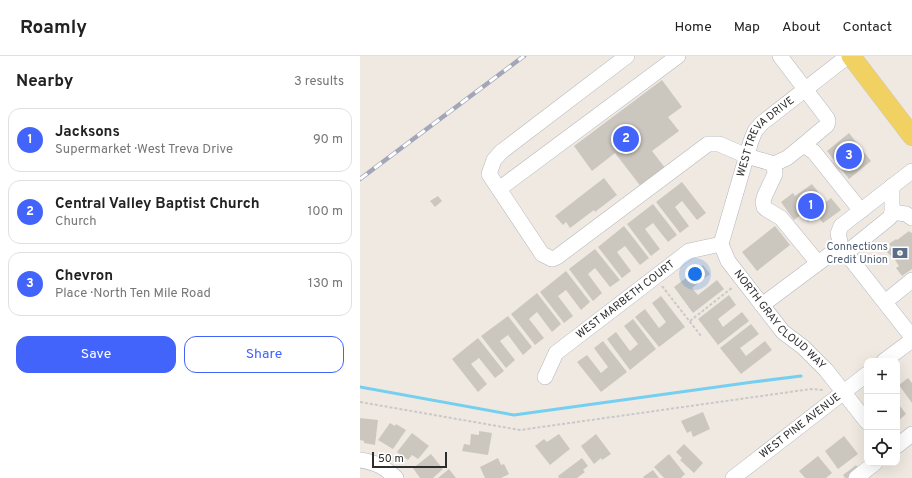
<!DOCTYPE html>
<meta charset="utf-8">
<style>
body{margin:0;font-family:Overpass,sans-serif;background:#f2f2f2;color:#222}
.controls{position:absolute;right:12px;bottom:12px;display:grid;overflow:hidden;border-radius:8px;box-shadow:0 4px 16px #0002}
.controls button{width:36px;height:36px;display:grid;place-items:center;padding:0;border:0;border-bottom:1px solid #e0e0e0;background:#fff;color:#222;font:20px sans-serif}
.scale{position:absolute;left:12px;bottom:10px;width:75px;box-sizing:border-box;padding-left:4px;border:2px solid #2e2e2e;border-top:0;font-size:11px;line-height:14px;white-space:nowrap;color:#2e2e2e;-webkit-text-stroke:3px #fff;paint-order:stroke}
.you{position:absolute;left:335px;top:218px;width:14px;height:14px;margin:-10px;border:3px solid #fff;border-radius:50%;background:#1a73e8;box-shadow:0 0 0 6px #1a73e833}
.badge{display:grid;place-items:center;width:26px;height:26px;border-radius:50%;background:#4264fb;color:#fff;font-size:13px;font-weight:700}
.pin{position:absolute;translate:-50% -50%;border:2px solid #fff;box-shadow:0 1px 4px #0006}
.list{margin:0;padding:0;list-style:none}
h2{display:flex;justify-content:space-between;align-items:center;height:52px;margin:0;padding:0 16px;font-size:17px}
h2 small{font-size:13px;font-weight:400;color:#767676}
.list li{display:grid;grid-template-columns:26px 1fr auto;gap:12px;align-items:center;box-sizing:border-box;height:64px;margin:0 8px 8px;padding:0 8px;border:1px solid #e0e0e0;border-radius:12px}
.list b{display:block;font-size:15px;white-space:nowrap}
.list p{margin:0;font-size:13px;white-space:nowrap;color:#767676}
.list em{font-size:13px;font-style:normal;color:#767676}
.actions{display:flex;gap:8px;padding:12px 16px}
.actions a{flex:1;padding:9px 0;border:1px solid #4264fb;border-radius:12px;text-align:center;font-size:14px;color:#4264fb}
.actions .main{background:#4264fb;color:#fff}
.icon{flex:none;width:22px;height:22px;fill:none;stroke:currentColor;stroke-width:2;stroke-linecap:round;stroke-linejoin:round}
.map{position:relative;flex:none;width:552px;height:422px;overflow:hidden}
header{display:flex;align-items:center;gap:24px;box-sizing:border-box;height:56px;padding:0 20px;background:#fff;border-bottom:1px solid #e0e0e0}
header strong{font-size:19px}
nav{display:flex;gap:22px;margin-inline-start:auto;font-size:14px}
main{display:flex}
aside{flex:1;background:#fff}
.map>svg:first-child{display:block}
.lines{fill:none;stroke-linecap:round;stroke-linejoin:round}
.stream{stroke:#75cff0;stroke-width:3}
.building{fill:#cbc7bf}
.minor-casing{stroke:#b4b7c1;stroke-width:16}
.major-casing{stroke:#c9c9c9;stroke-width:20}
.path{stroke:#c9c9c9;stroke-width:2;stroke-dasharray:3 2;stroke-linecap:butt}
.minor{stroke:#fff;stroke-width:15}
.major{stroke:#f2d163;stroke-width:19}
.rail-casing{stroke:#a3a6b8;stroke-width:4.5}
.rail{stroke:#fff;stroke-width:3;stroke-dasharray:9;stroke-linecap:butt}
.labels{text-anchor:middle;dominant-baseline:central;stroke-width:4;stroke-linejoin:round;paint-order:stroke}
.street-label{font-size:11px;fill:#2e2e2e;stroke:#fff}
.service-label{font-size:11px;fill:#4e5e75;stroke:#fff;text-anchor:end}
</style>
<header>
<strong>Roamly</strong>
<nav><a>Home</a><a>Map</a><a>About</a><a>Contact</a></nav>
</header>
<main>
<aside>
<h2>Nearby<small>3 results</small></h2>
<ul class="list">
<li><span class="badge">1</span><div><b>Jacksons</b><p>Supermarket · West Treva Drive</p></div><em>90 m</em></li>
<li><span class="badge">2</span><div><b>Central Valley Baptist Church</b><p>Church</p></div><em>100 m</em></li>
<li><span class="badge">3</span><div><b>Chevron</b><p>Place · North Ten Mile Road</p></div><em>130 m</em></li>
</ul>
<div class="actions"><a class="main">Save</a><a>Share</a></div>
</aside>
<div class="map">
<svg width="552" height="422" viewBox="0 0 552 422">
<rect width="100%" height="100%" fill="#efe9e1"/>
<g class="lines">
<path class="stream" d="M0,331L154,359L393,326L441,320"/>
</g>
<path class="building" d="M302,24L322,51L308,61L319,75L292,95L306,113L282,132L255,97L232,115L214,90Z
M489,77L511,105L489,123L467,95Z
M244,122L257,139L235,156L234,154L210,172L206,166L203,169L195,160Z
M322,126L346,157L337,164L322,145L315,151L329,170L320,177L296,146Z
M452,128L466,146L471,142L481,154L463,167L457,159L448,166L442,158L434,164L421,146L433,137L435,140Z
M78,140L82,145L75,151L70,145Z
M293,148L317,179L308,186L293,167L285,173L300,193L291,200L267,168Z
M264,170L289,202L280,209L265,190L257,196L271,215L262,222L238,191Z
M415,170L430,189L397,215L382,196Z
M549,175L551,177L552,176V213L542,220L536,212L539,210L535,204L536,203L534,200L532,201L526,195L531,191L529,188L536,183L537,184Z
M235,193L260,224L250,231L235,212L228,218L242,237L233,245L209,213Z
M343,209L350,218L332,232L338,239L357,224L364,233L333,257L314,231Z
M206,215L230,246L221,254L206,234L198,240L213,260L204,267L180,236Z
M177,237L201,268L192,276L177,256L169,263L184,282L175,289L151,258Z
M369,239L376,249L358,263L363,271L382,256L389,265L358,289L338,263Z
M301,240L325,271L299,291L275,261L285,253L299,272L306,266L292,247Z
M148,260L172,291L163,299L148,279L140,285L155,304L146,312L121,280Z
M273,263L296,293L270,314L247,283L256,276L270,295L278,288L264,270Z
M391,268L399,278L380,292L386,300L405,285L412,294L381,318L360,292Z
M118,282L144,315L135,322L119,302L111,308L127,328L118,336L92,303Z
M243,285L267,316L241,336L217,306L227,299L241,317L248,311L234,292Z
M548,322L552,327V347L539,329Z
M537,346L546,358L537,366Z
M343,356L350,373L333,381L331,375L327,377L321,365Z
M0,362L18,364L15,389L4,387V385L0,384Z
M30,367L35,370L36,368L46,374L33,393L18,384Z
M119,375L132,377L128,399L102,395L104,388L110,389L111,378L119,379Z
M52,377L69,390L58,403L52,399L48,404L37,396Z
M199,378L210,393L190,409L175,390L184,383L187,386Z
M236,378L251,398L242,404L241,402L234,408L221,390Z
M484,380L498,398L478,413L465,395Z
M324,388L343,407L334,417L320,404L322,402L316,396Z
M71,398L83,413L73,422H60L53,412Z
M309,398L325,418L321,422H304L294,411Z
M458,400L472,417L466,422H445L439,415Z
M138,402L141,409L144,408L149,418L141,422H125L120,411Z
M222,402L228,410L223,414L225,416L217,422H199L198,420Z
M496,409L501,415L492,422H485L483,419Z
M89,413L96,422H78Z
M293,414L299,422H284L283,421Z"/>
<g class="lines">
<defs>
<g id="minor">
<path d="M267,0L141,96L134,104L129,118L182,198L192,203L197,201L348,88H359L387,100L414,108L415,118L405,139L403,146L404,151L406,153L421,162L458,207"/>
<path d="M420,0L467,62L468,65L467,69L442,90"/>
<path d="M414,108L427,102L442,90L448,92L454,96L501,155"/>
<path d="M139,133L318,0"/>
<path d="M532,156L546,158L552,162"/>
<path id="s1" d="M361,188L391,85L395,75L402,67L488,0"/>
<path id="s2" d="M361,188L368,205L423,276L443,291L466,314L507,366"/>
<path d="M479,188L552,281"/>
<path d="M486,197L528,163L531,160L532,156V130"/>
<path d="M525,246L552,224"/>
<path d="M402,249L477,193L480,185L478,178L481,170L552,115"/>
<path d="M524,305L552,284"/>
<path id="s3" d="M185,321L196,297L329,195L361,188"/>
<path d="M537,390L552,378"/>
<path d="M0,404C17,407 23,410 36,422"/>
<path id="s4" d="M373,422L507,318"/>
<path d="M496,422L515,407"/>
</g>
<path id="major" d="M491,0L552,80"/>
</defs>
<use href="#minor" class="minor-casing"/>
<use href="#major" class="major-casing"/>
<path class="path" d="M302,230L341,280
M330,265L373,231
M0,346L160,374L451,333L464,334"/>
<use href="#minor" class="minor"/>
<use href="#major" class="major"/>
<defs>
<path id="rail" d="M0,123L164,0"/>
</defs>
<use href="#rail" class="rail-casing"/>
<use href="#rail" class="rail"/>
</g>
<defs>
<symbol id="bank-bare" viewBox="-9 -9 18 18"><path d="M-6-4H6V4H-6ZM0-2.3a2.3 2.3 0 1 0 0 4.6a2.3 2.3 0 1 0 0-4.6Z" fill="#5c6f8a" stroke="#fff" stroke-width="2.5" paint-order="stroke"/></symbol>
</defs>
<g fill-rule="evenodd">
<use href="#bank-bare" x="529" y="186" width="22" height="22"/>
</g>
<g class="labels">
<g class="street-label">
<text stroke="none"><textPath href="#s1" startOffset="119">WEST TREVA DRIVE</textPath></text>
<text stroke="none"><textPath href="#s3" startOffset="114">WEST MARBETH COURT</textPath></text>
<text stroke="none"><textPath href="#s2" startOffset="97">NORTH GRAY CLOUD WAY</textPath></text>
<text stroke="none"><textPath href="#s4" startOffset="85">WEST PINE AVENUE</textPath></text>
</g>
<g class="service-label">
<text x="528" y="191">Connections<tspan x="528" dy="13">Credit Union</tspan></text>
</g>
</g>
</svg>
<div class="controls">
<button>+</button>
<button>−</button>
<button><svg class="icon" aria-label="locate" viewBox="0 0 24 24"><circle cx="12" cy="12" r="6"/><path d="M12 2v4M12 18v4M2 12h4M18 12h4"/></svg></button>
</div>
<div class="scale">50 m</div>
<div class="you"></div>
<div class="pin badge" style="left:451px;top:150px">1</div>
<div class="pin badge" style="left:266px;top:83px">2</div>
<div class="pin badge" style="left:489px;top:100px">3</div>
</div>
</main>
